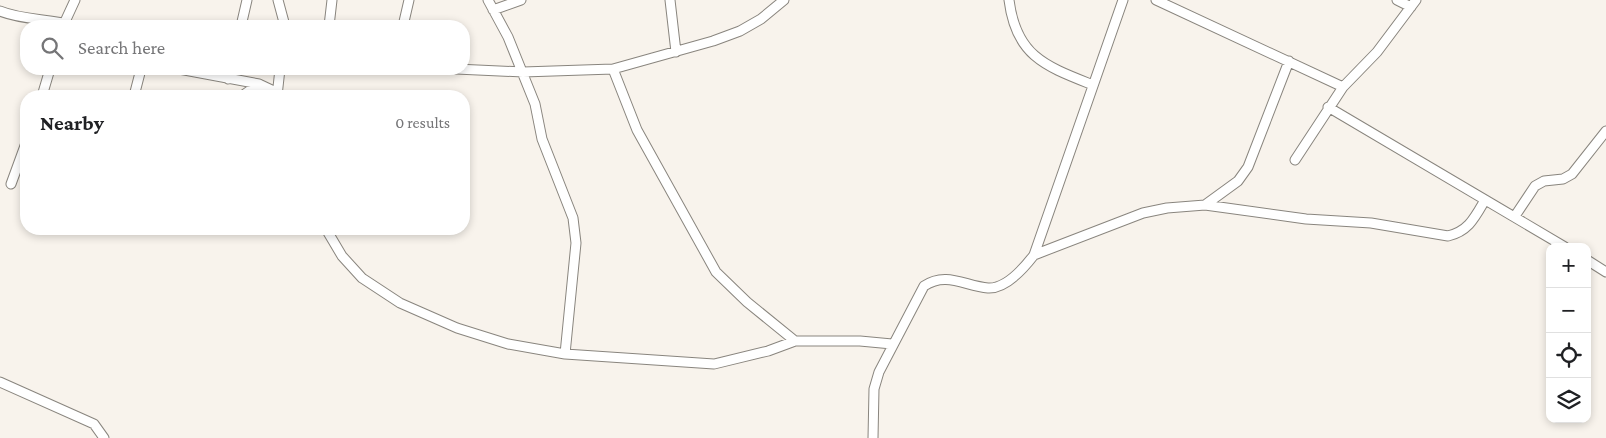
<!DOCTYPE html>
<meta charset="utf-8">
<style>
body{margin:0;font-family:"Crimson Pro",serif;background:#f2f2f2;color:#202124}
.controls{position:absolute;right:15px;bottom:15px;display:grid;overflow:hidden;border-radius:10px;box-shadow:0 2px 8px #0003}
.controls button{width:45px;height:45px;display:grid;place-items:center;padding:0;border:0;border-bottom:1px solid #e0e0e0;background:#fff;color:#202124;font:25px sans-serif}
.list{margin:0;padding:0;list-style:none}
h2{display:flex;justify-content:space-between;align-items:center;height:65px;margin:0;padding:0 20px;font-size:21px}
h2 small{font-size:16px;font-weight:400;color:#757577}
.icon{flex:none;width:28px;height:28px;fill:none;stroke:currentColor;stroke-width:2;stroke-linecap:round;stroke-linejoin:round}
.map{position:relative;flex:none;width:1606px;height:438px;overflow:hidden}
.search{position:absolute;background:#fff;box-shadow:0 2px 8px #0003;left:20px;top:20px;width:450px;height:55px;display:flex;align-items:center;gap:12px;box-sizing:border-box;padding:0 18px;border-radius:20px;color:#757577;font-size:19px}
.panel{position:absolute;background:#fff;box-shadow:0 2px 8px #0003;left:20px;top:90px;width:450px;height:145px;border-radius:20px}
.map>svg:first-child{display:block}
.lines{fill:none;stroke-linecap:round;stroke-linejoin:round}
.minor-casing{stroke:#89857e;stroke-width:11}
.minor{stroke:#fff;stroke-width:9}
</style>
<div class="map">
<svg width="1606" height="438" viewBox="0 0 1606 438">
<rect width="100%" height="100%" fill="#f8f3ec"/>
<g class="lines">
<defs>
<path id="minor" d="M278,0L285,26
M488,0L508,37L535,104L542,139L573,218L576,243L565,354
M670,0L676,52
M1009,0C1016,56 1045,66 1093,85
M1156,0L1343,87
M1397,0L1411,7
M493,10L521,0
M0,11C24,21 51,18 75,26
M63,26L75,0
M241,26L247,0
M329,26L332,0
M403,26L409,0
M179,69L259,84L276,92
M456,69L523,72L613,69L713,41L740,31L761,19L784,0
M613,69L637,130L716,272L747,302L795,341
M228,79L231,69
M42,96L50,69
M134,96L141,69
M242,96L259,84
M277,96L280,69
M1328,107L1565,247
M1295,160L1343,87L1377,52L1416,0
M11,184L26,143
M1205,205L1238,181L1248,167L1289,61
M1515,216L1535,186L1544,181L1563,179L1572,174L1606,131
M326,229L342,256L362,278L400,303L457,328L508,344L565,354L714,364L768,351L795,341H860L892,344
M1034,255L1143,213L1167,208L1205,205L1306,219L1371,223L1448,236C1469,231 1475,217 1485,200
M1587,260L1606,272
M0,382L94,424L104,438
M873,438L874,389L879,372L924,286C946,271 965,286 988,288C1006,289 1024,268 1034,255L1123,0"/>
</defs>
<use href="#minor" class="minor-casing"/>
<use href="#minor" class="minor"/>
</g>
</svg>
<div class="controls">
<button>+</button>
<button>−</button>
<button><svg class="icon" aria-label="locate" viewBox="0 0 24 24"><circle cx="12" cy="12" r="6"/><path d="M12 2v4M12 18v4M2 12h4M18 12h4"/></svg></button>
<button><svg class="icon" aria-label="layers" viewBox="0 0 24 24"><path d="M12 4l9 5-9 5-9-5zM3 14l9 5 9-5"/></svg></button>
</div>
<div class="search"><svg class="icon" aria-label="search" viewBox="0 0 24 24"><circle cx="10" cy="10" r="6"/><path d="M15 15l6 6"/></svg>Search here</div>
<section class="panel">
<h2>Nearby<small>0 results</small></h2>
<ul class="list">
</ul>
</section>
</div>
